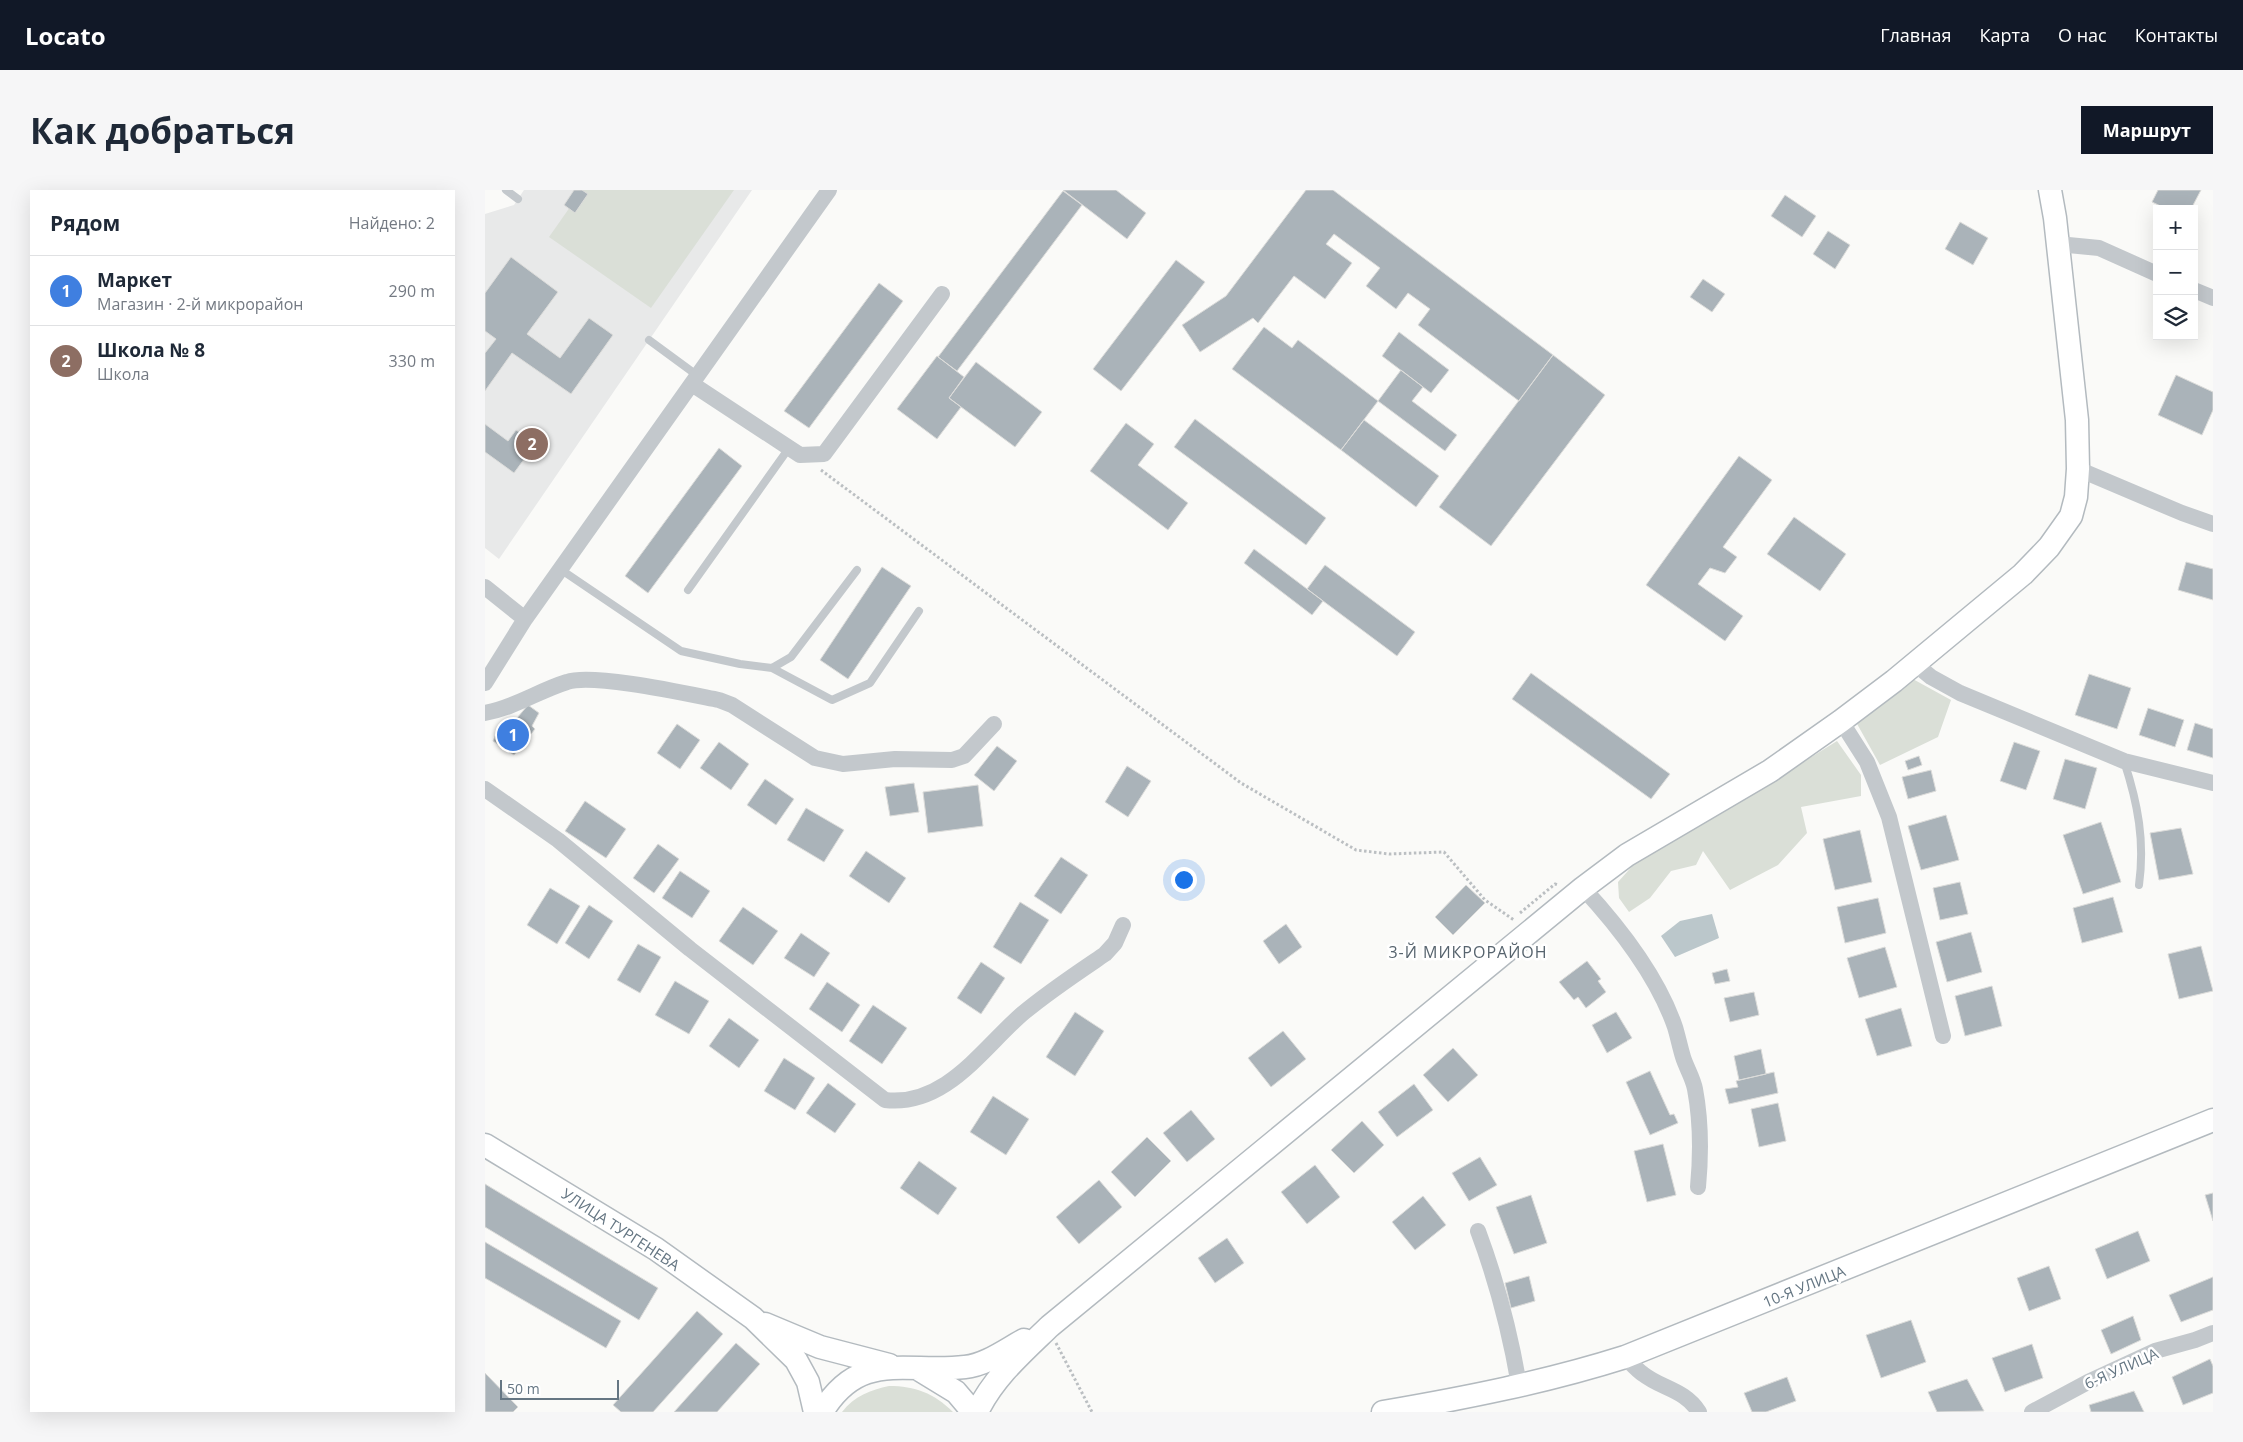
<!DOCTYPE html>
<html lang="ru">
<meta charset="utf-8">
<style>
body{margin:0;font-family:"Open Sans",sans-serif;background:#f6f6f7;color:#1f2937}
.controls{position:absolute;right:15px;top:15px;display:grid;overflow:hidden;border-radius:0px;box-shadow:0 5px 20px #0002}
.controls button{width:45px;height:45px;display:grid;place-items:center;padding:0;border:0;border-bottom:1px solid #e0e1e3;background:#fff;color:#1f2937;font:25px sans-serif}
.scale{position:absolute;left:15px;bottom:12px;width:119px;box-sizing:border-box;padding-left:5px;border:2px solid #657683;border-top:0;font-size:14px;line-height:18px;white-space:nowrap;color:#657683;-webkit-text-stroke:4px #fff;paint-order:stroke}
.you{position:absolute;left:698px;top:689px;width:18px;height:18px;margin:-12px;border:4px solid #fff;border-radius:50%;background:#1a73e8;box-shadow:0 0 0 8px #1a73e833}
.badge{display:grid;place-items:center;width:32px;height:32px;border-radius:50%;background:#111827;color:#fff;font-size:16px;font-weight:700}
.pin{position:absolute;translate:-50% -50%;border:2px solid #fff;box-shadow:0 1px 5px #0006}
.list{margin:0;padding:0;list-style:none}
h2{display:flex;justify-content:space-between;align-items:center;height:65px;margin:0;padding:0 20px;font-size:21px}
h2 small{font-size:16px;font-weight:400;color:#747a83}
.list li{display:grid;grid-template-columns:32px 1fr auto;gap:15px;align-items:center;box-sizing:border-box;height:70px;padding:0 20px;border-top:1px solid #e0e1e3}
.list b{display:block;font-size:19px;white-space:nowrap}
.list p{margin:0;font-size:16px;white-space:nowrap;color:#747a83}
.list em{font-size:16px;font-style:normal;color:#747a83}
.icon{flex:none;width:28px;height:28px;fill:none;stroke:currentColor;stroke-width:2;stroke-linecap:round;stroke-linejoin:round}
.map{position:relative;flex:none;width:1728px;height:1222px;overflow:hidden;border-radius:0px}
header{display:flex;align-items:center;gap:30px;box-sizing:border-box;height:70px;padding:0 25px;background:#111827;color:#fff}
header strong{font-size:24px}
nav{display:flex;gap:28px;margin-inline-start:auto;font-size:18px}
.intro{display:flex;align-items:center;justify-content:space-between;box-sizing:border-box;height:120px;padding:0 30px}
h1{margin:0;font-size:35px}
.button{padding:12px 22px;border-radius:0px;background:#111827;color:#fff;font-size:18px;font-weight:700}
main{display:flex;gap:30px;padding:0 30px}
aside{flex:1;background:#fff;border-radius:0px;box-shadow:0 5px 20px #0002}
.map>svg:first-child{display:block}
.built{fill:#e8e9e9}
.green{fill:#dadfd7}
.water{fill:#bbc7cb}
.building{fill:#aab3b9;stroke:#dcdcda}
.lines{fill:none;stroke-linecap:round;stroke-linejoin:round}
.secondary-casing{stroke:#b3babf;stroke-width:25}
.path{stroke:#bbbfc2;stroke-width:3;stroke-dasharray:2.5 2.5;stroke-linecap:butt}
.lane{stroke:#c3c8cc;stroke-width:8}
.street{stroke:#c3c8cc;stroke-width:16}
.secondary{stroke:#fff;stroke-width:22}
.labels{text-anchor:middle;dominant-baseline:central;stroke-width:5;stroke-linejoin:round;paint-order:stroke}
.street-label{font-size:15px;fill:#657683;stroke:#fff}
.neighbourhood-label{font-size:16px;letter-spacing:1px;fill:#57646e;stroke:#fff}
</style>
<header>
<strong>Locato</strong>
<nav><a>Главная</a><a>Карта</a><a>О нас</a><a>Контакты</a></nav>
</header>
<div class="intro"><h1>Как добраться</h1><a class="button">Маршрут</a></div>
<main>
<aside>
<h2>Рядом<small>Найдено: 2</small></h2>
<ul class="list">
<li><span class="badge" style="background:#3f7fe0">1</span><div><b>Маркет</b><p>Магазин · 2-й микрорайон</p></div><em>290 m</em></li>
<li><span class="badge" style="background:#8d6e63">2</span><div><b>Школа № 8</b><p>Школа</p></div><em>330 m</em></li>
</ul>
</aside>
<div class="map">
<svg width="1728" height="1222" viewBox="0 0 1728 1222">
<rect width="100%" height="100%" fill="#fafaf8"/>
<path class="built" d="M39,0H267L14,369L0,358V24L29,15Z"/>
<path class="green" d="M97,0H249L166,118L64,47Z
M1426,488L1466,510L1453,547L1395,575L1371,532Z
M1352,551L1376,585V606L1316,617L1322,643L1293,675L1245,700L1218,661L1211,675L1186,681L1165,708L1144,722L1134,708L1133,692L1160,662L1296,586Z
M404,1196C430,1196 449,1203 468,1222H357C369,1206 386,1200 404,1196Z"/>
<path class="water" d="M1227,724L1234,748L1190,767L1176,746L1195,731Z"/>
<path class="building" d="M89,0H97L103,4L90,23L79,15Z
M578,0H631L661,23L642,49Z
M821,0H848L1068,165L1034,211L933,135L945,119L923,103L911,119L881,96L895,78L849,44L841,54L867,73L840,109L809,86L773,133L768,128L715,162L697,135L741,106Z
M1673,0H1716L1706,19H1682L1667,12Z
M578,1L597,15L472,181L453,167Z
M1300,5L1331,26L1317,47L1286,26Z
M1475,32L1503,48L1488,75L1460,59Z
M1343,41L1365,55L1350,79L1328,64Z
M26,67L73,102L42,144L75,168L104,128L128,145L86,204L27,163L0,201V163L11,149L0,141V103Z
M691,70L720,92L636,201L608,179Z
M1218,89L1240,104L1227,122L1205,107Z
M394,93L418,111L324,238L299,221Z
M779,137L807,158L813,150L893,211L856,260L747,179Z
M914,142L964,180L946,203L897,166Z
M1068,165L1120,205L1006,356L954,317Z
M452,166L479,187L464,208L476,217L452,249L412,219Z
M491,172L557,222L530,257L464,208Z
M916,180L938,197L927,211L972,245L960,261L893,211Z
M1691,185L1728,202V220L1717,245L1673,225Z
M710,229L841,328L821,355L689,257Z
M879,230L954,286L931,317L856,260Z
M641,233L669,254L653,275L703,313L683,340L605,281Z
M0,234L23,251L31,240L51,253L29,283L0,262Z
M234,258L257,276L163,403L140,386Z
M1254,266L1287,290L1238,357L1252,367L1240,383L1225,378L1213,394L1258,426L1240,451L1161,395Z
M1309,327L1361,364L1335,401L1282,364Z
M769,359L838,411L827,425L759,373Z
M1701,372L1728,379V410L1693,400Z
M840,375L930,442L912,466L822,399Z
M397,377L426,396L363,489L335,470Z
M1046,483L1185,584L1166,609L1027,509Z
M1604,484L1646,498L1632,539L1590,525Z
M43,515L54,523L47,536L50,539L29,565L8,551L15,535L32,528Z
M1663,518L1699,530L1690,557L1654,545Z
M1710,533L1728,539V568L1702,560Z
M192,534L215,550L195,579L172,563Z
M234,552L264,574L246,600L215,578Z
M1529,552L1555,561L1541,600L1515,591Z
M512,556L532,571L509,601L489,585Z
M1434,566L1437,575L1423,580L1420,571Z
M1580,569L1612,578L1600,619L1568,609Z
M642,576L666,591L643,627L620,612Z
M1446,580L1451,601L1423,609L1417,587Z
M280,589L309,609L291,635L262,615Z
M429,593L434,622L405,626L400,597Z
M493,595L498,636L443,643L438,602Z
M100,611L141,639L121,668L80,641Z
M321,618L359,640L339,672L302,650Z
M1461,625L1474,670L1436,680L1423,636Z
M1616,632L1636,692L1598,704L1578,645Z
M1696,638L1708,684L1674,690L1665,643Z
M1375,640L1387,692L1350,700L1338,649Z
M173,654L194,669L169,703L148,688Z
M381,661L421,688L404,713L364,686Z
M576,667L603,685L576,724L549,706Z
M195,681L225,701L207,728L177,708Z
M1475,692L1483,724L1455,730L1448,698Z
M981,695L1000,713L968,745L950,727Z
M65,698L95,716L72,754L42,735Z
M1628,707L1638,742L1597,753L1588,718Z
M1393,708L1401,743L1360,753L1352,717Z
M535,712L564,730L536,774L508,757Z
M104,715L128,731L104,769L80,753Z
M258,717L293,741L268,775L234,751Z
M801,734L817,757L794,774L778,751Z
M1486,742L1497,782L1462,792L1451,752Z
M316,743L345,763L329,787L299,768Z
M153,754L176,767L155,803L132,790Z
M1716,756L1728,801L1694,809L1683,764Z
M1400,757L1412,797L1374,808L1362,768Z
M1102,771L1116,789L1113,791L1121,802L1101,818L1093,807L1089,810L1074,792Z
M496,772L520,788L496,824L472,808Z
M1242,779L1245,791L1230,794L1227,783Z
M190,791L224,811L204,844L170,825Z
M342,792L375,815L357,842L324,819Z
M1507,796L1517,836L1480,846L1470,806Z
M1269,802L1274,825L1245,832L1239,808Z
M388,815L422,838L397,874L364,851Z
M1416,818L1427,856L1392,866L1380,829Z
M590,822L619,841L590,886L561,867Z
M1131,822L1147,848L1122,863L1107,835Z
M244,828L274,850L254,878L224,856Z
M798,841L821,869L786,897L763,868Z
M968,858L993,885L963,912L938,885Z
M1276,859L1281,884L1254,890L1249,866Z
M299,868L330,888L310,920L279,901Z
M1165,881L1185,925L1189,924L1193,933L1165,945L1141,892Z
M1289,882L1293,903L1244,914L1240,899L1253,897L1251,891Z
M343,893L371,914L350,943L321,923Z
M929,894L948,920L912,947L893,922Z
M508,906L544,929L521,965L485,942Z
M1293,913L1301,951L1274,957L1266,919Z
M706,920L730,949L702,972L678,943Z
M877,931L899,955L869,983L846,960Z
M662,947L686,971L650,1007L626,982Z
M1178,954L1191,1005L1162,1012L1149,961Z
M995,967L1012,995L984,1011L967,983Z
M434,971L472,998L453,1025L415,998Z
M830,975L855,1007L822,1034L796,1002Z
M614,990L637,1017L594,1054L571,1027Z
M0,994L173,1098L154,1130L0,1037Z
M1728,1003V1031L1720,1005Z
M1046,1005L1062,1053L1029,1064L1011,1017Z
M938,1006L961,1035L930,1060L907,1032Z
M1653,1041L1665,1071L1622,1089L1610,1059Z
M742,1048L759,1073L730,1093L713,1068Z
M0,1052L136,1131L121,1158L0,1088Z
M1564,1076L1576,1109L1544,1121L1532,1088Z
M1044,1086L1050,1111L1026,1118L1020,1093Z
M1728,1087V1120L1696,1132L1684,1105Z
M212,1121L238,1144L168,1222H136L128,1215Z
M1648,1126L1656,1150L1626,1164L1616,1140Z
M1426,1130L1441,1172L1396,1188L1381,1145Z
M251,1153L275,1174L232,1222H189Z
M1547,1154L1558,1188L1520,1202L1507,1168Z
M1725,1169L1728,1176V1203L1698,1215L1687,1187Z
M0,1183L33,1217L28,1222H0Z
M1302,1187L1311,1211L1281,1222H1267L1259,1203Z
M1482,1189L1499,1221L1452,1222L1443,1202Z
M1649,1201L1659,1222H1606L1604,1215Z"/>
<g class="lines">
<defs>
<path id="secondary" d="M0,955L171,1059L268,1128L311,1170L323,1192L330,1222
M280,1134L335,1157L404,1175
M435,1180L471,1202L488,1222
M337,1222C375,1159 421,1184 480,1177C501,1175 522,1159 539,1150
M492,1222C509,1187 537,1163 565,1136L1098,698L1142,665L1285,581L1356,531L1409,491L1538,384L1564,357L1586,326L1591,307L1593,279L1592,230L1570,28L1565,0
M898,1222C980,1208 1061,1192 1140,1167L1728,930"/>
</defs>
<use href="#secondary" class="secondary-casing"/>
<path class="path" d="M336,280L756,593L871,660L904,664L959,662L1000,710L1029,730
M1035,723L1070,694L1073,695
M571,1153L607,1222"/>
<path class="lane" d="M21,0L33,9
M164,150L213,186
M75,379L196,461L255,474L287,478L306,467L372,380
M203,400L304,258
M287,478L347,510L385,493L434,421
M1639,571C1653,614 1660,651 1654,695"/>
<path class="street" d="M1573,54L1614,58L1672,84
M1709,100L1728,108
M207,194L315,265L339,264L457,104
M1593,279L1697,323L1728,334
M0,397L40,429
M1429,473L1446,487L1475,503L1639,571L1728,593
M0,493L40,429L344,0
M0,523C31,517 53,501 82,492C108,483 203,504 234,510L247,515L330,568L358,574L410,569L467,570L479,566L509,534
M1356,531L1382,572L1404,627L1458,846
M0,599L73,650L205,759L400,910C460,917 497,859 537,824C563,802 592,783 620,764L630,753L638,735
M1098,698C1135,738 1172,785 1190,837C1193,847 1195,857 1198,867C1201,877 1208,888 1210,899C1216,931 1216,965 1213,997
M993,1041C1012,1092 1025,1142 1034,1195
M1140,1167C1146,1173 1152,1180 1158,1184C1177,1199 1199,1199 1214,1222
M1547,1222L1603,1192L1670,1161L1710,1150L1728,1143"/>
<use href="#secondary" class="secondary"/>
</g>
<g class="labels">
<g class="street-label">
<text transform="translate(136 1039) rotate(33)">УЛИЦА ТУРГЕНЕВА</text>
<text transform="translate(1319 1096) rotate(-22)">10-Я УЛИЦА</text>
<text transform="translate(1636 1178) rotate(-24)">6-Я УЛИЦА</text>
</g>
<g class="neighbourhood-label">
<text x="983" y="762">3-Й МИКРОРАЙОН</text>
</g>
</g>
</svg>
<div class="controls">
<button>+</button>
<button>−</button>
<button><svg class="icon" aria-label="layers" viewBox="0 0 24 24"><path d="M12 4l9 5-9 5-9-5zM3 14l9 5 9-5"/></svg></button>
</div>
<div class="scale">50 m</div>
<div class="you"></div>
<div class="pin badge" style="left:28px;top:545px;background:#3f7fe0">1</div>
<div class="pin badge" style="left:47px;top:254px;background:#8d6e63">2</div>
</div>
</main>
